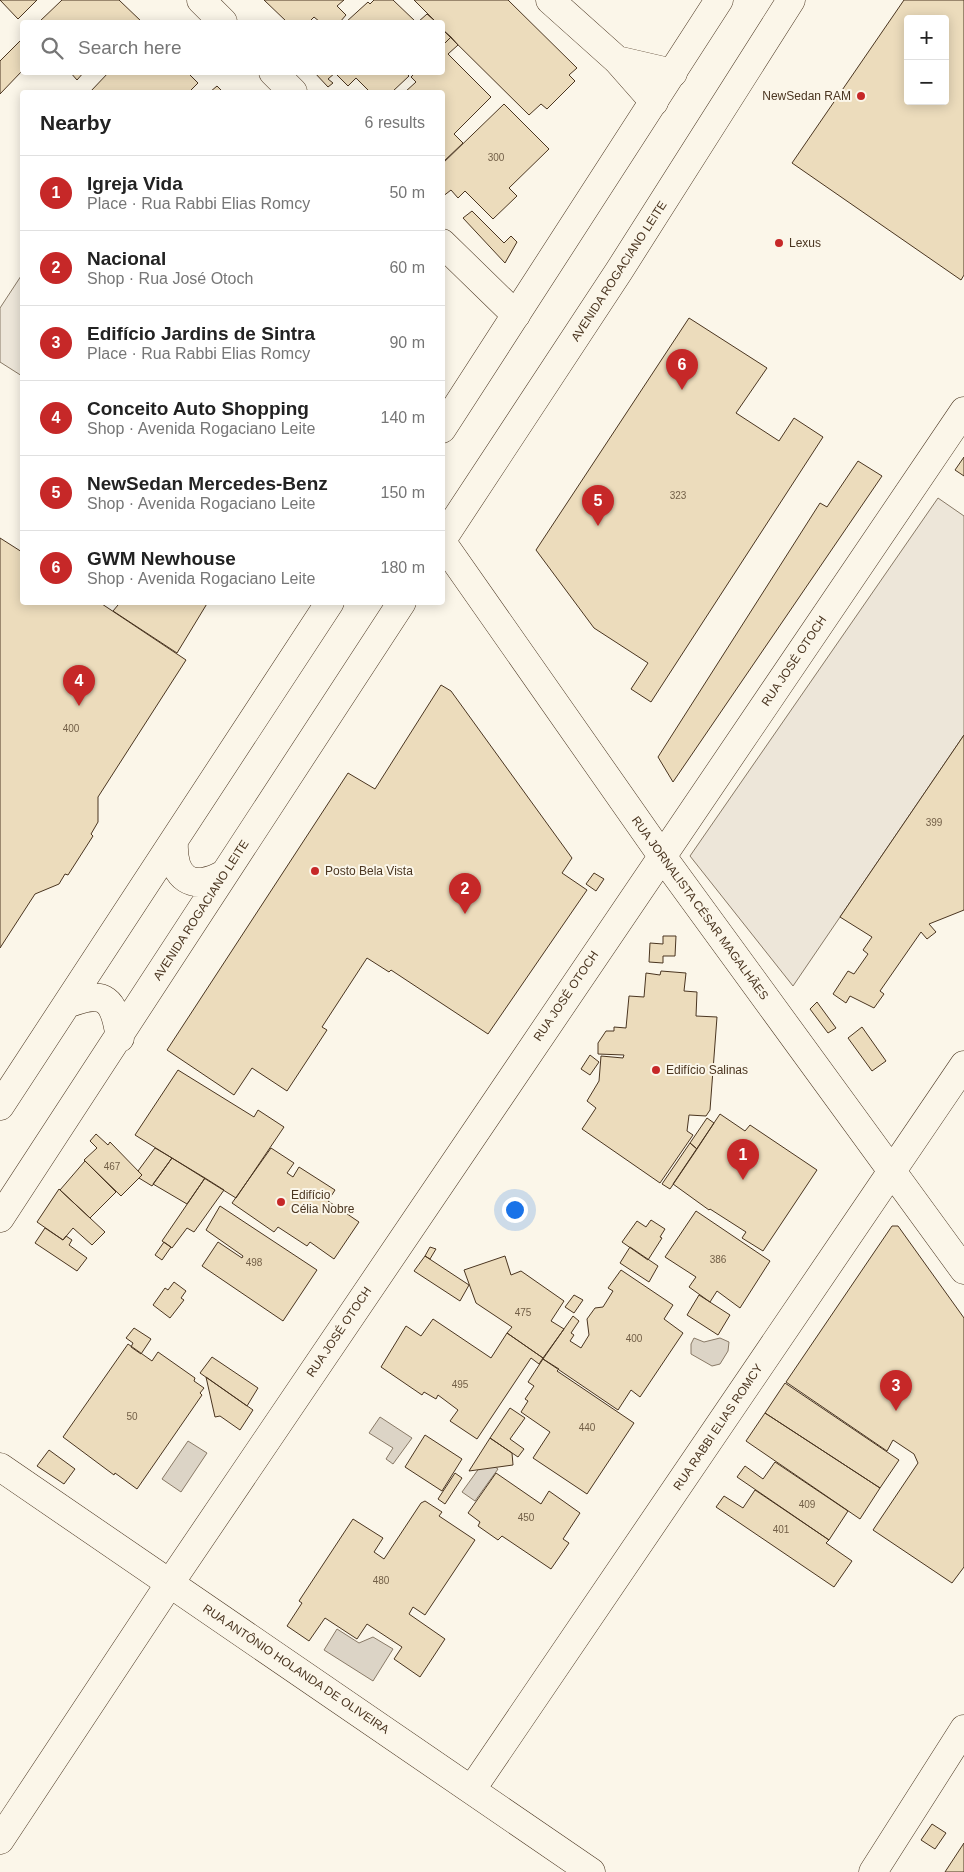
<!DOCTYPE html>
<meta charset="utf-8">
<style>
body{margin:0;font-family:Arial,sans-serif;background:#f2f2f2;color:#222}
.controls{position:absolute;right:15px;top:15px;display:grid;overflow:hidden;border-radius:5px;box-shadow:0 2px 12px #0003}
.controls button{width:45px;height:45px;display:grid;place-items:center;padding:0;border:0;border-bottom:1px solid #e0e0e0;background:#fff;color:#222;font:25px sans-serif}
.you{position:absolute;left:514px;top:1209px;width:18px;height:18px;margin:-12px;border:4px solid #fff;border-radius:50%;background:#1a73e8;box-shadow:0 0 0 8px #1a73e833}
.badge{display:grid;place-items:center;width:32px;height:32px;border-radius:50%;background:#c62828;color:#fff;font-size:16px;font-weight:700}
.pin{position:absolute;translate:-50% -41px;filter:drop-shadow(0 1px 2px #0008)}
.pin::after{content:'';position:absolute;top:26px;width:18px;height:15px;background:inherit;clip-path:polygon(0 0,100% 0,50% 100%)}
.list{margin:0;padding:0;list-style:none}
h2{display:flex;justify-content:space-between;align-items:center;height:65px;margin:0;padding:0 20px;font-size:21px}
h2 small{font-size:16px;font-weight:400;color:#767676}
.list li{display:grid;grid-template-columns:32px 1fr auto;gap:15px;align-items:center;box-sizing:border-box;height:75px;padding:0 20px;border-top:1px solid #e0e0e0}
.list b{display:block;font-size:19px;white-space:nowrap}
.list p{margin:0;font-size:16px;white-space:nowrap;color:#767676}
.list em{font-size:16px;font-style:normal;color:#767676}
.icon{flex:none;width:28px;height:28px;fill:none;stroke:currentColor;stroke-width:2;stroke-linecap:round;stroke-linejoin:round}
.map{position:relative;flex:none;width:964px;height:1872px;overflow:hidden}
.search{position:absolute;background:#fff;box-shadow:0 2px 12px #0003;left:20px;top:20px;width:425px;height:55px;display:flex;align-items:center;gap:12px;box-sizing:border-box;padding:0 18px;border-radius:5px;color:#767676;font-size:19px}
.panel{position:absolute;background:#fff;box-shadow:0 2px 12px #0003;left:20px;top:90px;width:425px;height:515px;border-radius:5px}
.map>svg:first-child{display:block}
.green{fill:#ede6d9;stroke:#887966}
.water{fill:#dcd4c6;stroke:#887966}
.building{fill:#ecdcbc;stroke:#4a3520;fill-rule:evenodd}
.lines{fill:none;stroke-linecap:round;stroke-linejoin:round}
.minor-casing{stroke:#4a3520;stroke-width:29}
.major-casing{stroke:#4a3520;stroke-width:29}
.minor{stroke:#fbf6e9;stroke-width:28}
.major{stroke:#fbf6e9;stroke-width:28}
.poi-dot{fill:#c62828;stroke:#fbf6e9;stroke-width:2}
.labels{text-anchor:middle;dominant-baseline:central;stroke-width:4;stroke-linejoin:round;paint-order:stroke}
.number-label{font-size:10px;fill:#725f47}
.poi-label{font-size:12px;fill:#4a3520;stroke:#fbf6e9;text-anchor:start}
.street-label{font-size:12px;fill:#4a3520;stroke:#fbf6e9}
</style>
<div class="map">
<svg width="964" height="1872" viewBox="0 0 964 1872">
<rect width="100%" height="100%" fill="#fbf6e9"/>
<path class="green" d="M21,276L22,277V376L0,362V308Z
M938,498L964,516V735L793,986L690,856Z"/>
<path class="water" d="M694,1338L704,1342L720,1338L729,1342L728,1351L720,1364L712,1366L691,1354V1344Z
M380,1417L412,1438L393,1464L386,1459L393,1448L369,1433Z
M188,1441L207,1453L181,1492L162,1479Z
M485,1460L498,1469L475,1501L462,1492Z
M337,1629L359,1643L373,1637L393,1649L373,1681L324,1650Z"/>
<path class="building" d="M0,0H37L18,19Z
M62,0H119L142,22H39Z
M264,0H344L337,6L346,15L340,22H320L314,17L309,22H287Z
M374,0H393L416,22H346L368,2L370,4Z
M414,0H508L577,68L569,75L575,81L547,109L541,104L529,115L442,29V22H436Z
M904,0H964V275L961,280L792,163ZM908,19H945V101H908Z
M427,14L436,22H418Z
M442,29L451,37L442,46Z
M451,37L458,45L448,54L491,97L454,134L463,143L442,163V92H405L416,82L411,77L416,72H442V46Z
M22,39V71L0,94V61Z
M70,72H84L77,80Z
M109,72H187L198,83L189,92H90Z
M314,72H405L409,76L392,92H370L356,78L348,86L335,73L328,79L333,83L328,87Z
M217,86L223,92H210Z
M504,104L549,149L509,188L517,196L493,219L465,191L458,198L451,190L442,197V164Z
M472,211L504,243L511,236L517,242L505,263L463,218Z
M689,318L767,368L736,413L779,441L794,418L823,437L651,702L631,689L648,663L594,628L536,550Z
M964,457V476L955,470Z
M858,461L882,476L673,782L658,757L820,503L827,507Z
M0,538L22,552V602H99L186,660L98,797V822L91,834L93,836L68,875L65,874L59,884L35,894L0,948Z
M114,602H208L177,653L113,611L118,605Z
M441,685L451,691L572,858L562,873L587,890L488,1034L391,970L389,972L367,958L322,1027L327,1030L287,1091L252,1068L234,1095L167,1050L348,773L375,789Z
M964,735V910L929,924L936,932L927,939L921,932L880,991L884,994L874,1008L850,996L846,1003L833,994L848,971L854,974L868,954L863,950L872,937L840,917Z
M594,873L604,879L596,891L586,884Z
M663,936H676L675,956H663V963L649,962L650,943L663,944Z
M661,971L686,973L684,991L697,992L696,1016L717,1017L710,1110L706,1116L689,1115L687,1131L693,1135L660,1183L582,1129L596,1108L587,1101L599,1081L601,1056L623,1058L624,1055L598,1054V1043L606,1031H614V1027L626,1028L629,996L644,997L646,973L660,975Z
M817,1002L836,1028L828,1033L810,1009Z
M862,1027L886,1061L872,1071L848,1038Z
M590,1055L599,1062L590,1075L581,1069Z
M178,1070L254,1117L258,1110L284,1127L236,1198L135,1135Z
M720,1114L745,1131L750,1125L817,1170L763,1251L742,1238L746,1232L710,1209L709,1210L673,1184Z
M707,1118L714,1123L697,1149L690,1143Z
M96,1134L108,1145L110,1142L142,1175L121,1196L84,1160L97,1148L90,1141Z
M690,1143L697,1149L670,1189L662,1184Z
M155,1148L172,1158L152,1186L139,1178L142,1175L138,1171Z
M271,1148L294,1163L287,1173L293,1177L299,1167L335,1190L328,1201L359,1222L334,1259L310,1242L307,1246L278,1227L274,1232L232,1203Z
M172,1158L205,1178L187,1204L153,1184Z
M85,1161L116,1192L90,1218L60,1190Z
M205,1178L224,1190L194,1232L187,1228L172,1248L162,1241Z
M59,1189L105,1232L92,1245L73,1228L63,1240L37,1222Z
M220,1206L317,1270L283,1321L202,1266L218,1242L242,1258L243,1256L206,1230Z
M696,1211L770,1261L740,1308L717,1291L710,1302L689,1287L696,1277L665,1257Z
M651,1220L665,1229L660,1237L662,1238L648,1260L622,1242L637,1221L646,1227Z
M892,1226H898L964,1318V1567L952,1583L873,1530L918,1463L914,1454L893,1440L887,1451L786,1382Z
M45,1228L63,1240L66,1236L72,1240L69,1245L87,1258L77,1271L35,1243Z
M164,1242L171,1247L162,1260L155,1255Z
M430,1247L436,1249L430,1259L425,1256Z
M630,1247L658,1266L649,1282L620,1263Z
M425,1256L469,1285L460,1301L414,1271Z
M505,1256L511,1275L521,1271L564,1301L551,1321L564,1329L543,1358L507,1333L512,1327L476,1303L464,1270Z
M621,1270L673,1305L664,1319L683,1333L640,1397L631,1390L618,1410L543,1359L573,1316L579,1321L571,1333L574,1335L570,1341L581,1348L589,1335L587,1319L595,1308L603,1307L613,1291L608,1288Z
M174,1282L186,1291L181,1298L184,1300L170,1318L153,1305L165,1288L168,1290Z
M574,1295L583,1300L574,1313L565,1307Z
M699,1295L730,1315L718,1335L687,1315Z
M433,1319L491,1358L507,1333L543,1358L539,1364L531,1358L477,1439L450,1421L458,1410L438,1395L436,1399L424,1392L422,1395L381,1367L406,1326L421,1336Z
M134,1328L151,1339L141,1354L131,1347L133,1343L126,1338Z
M128,1344L152,1361L158,1352L195,1378L194,1381L204,1388L200,1393L202,1395L137,1489L115,1473L114,1475L63,1437Z
M212,1357L258,1388L247,1406L200,1373Z
M543,1359L559,1369L557,1371L634,1423L587,1494L533,1458L550,1432L521,1412L528,1401L525,1399L534,1386L528,1382Z
M206,1377L253,1410L240,1430L220,1416L215,1417Z
M785,1383L899,1460L880,1488L765,1413Z
M510,1408L525,1418L510,1439L524,1449L518,1457L490,1438Z
M765,1413L880,1488L860,1519L746,1441Z
M425,1435L462,1459L442,1491L405,1467Z
M490,1438L512,1453L513,1465L469,1471Z
M49,1450L75,1469L64,1484L37,1466Z
M775,1462L848,1511L829,1540L737,1477L745,1466L763,1479Z
M455,1473L462,1478L445,1504L438,1499Z
M496,1473L541,1504L549,1491L580,1513L563,1539L569,1543L551,1569L502,1536L498,1540L478,1526L480,1522L468,1513Z
M755,1490L829,1540L826,1543L852,1561L834,1587L716,1507L724,1496L743,1508Z
M425,1501L442,1512L439,1516L475,1540L425,1615L413,1607L409,1614L445,1639L420,1677L394,1659L402,1647L367,1624L357,1639L325,1618L309,1641L287,1626L302,1603L299,1601L353,1519L383,1538L374,1552L384,1559L421,1503Z
M932,1824L946,1833L935,1849L921,1840Z
M964,1843V1872H945Z"/>
<g class="lines">
<defs>
<path id="minor" d="M201,0L223,22
M550,0L617,60L654,102
M617,60L673,73
M273,72L293,92
M442,243L516,315
M442,542L662,856L964,1270
M0,1467L591,1872
M472,1789L964,1065
M0,1840L170,1583L964,411
M873,1872L964,1729"/>
<path id="major" d="M442,429L719,0
M442,540L619,271L791,0
M174,842C172,879 192,892 224,874
M67,1004C106,989 114,999 120,1038
M0,1106L330,602
M0,1218L402,602"/>
</defs>
<use href="#minor" class="minor-casing"/>
<use href="#major" class="major-casing"/>
<use href="#minor" class="minor"/>
<use href="#major" class="major"/>
</g>
<g class="poi-dot">
<circle cx="861" cy="96" r="5"/>
<circle cx="779" cy="243" r="5"/>
<circle cx="315" cy="871" r="5"/>
<circle cx="656" cy="1070" r="5"/>
<circle cx="281" cy="1202" r="5"/>
</g>
<g class="labels">
<g class="number-label">
<text x="496" y="157">300</text>
<text x="678" y="495">323</text>
<text x="71" y="728">400</text>
<text x="934" y="822">399</text>
<text x="112" y="1166">467</text>
<text x="718" y="1259">386</text>
<text x="254" y="1262">498</text>
<text x="523" y="1312">475</text>
<text x="634" y="1338">400</text>
<text x="460" y="1384">495</text>
<text x="132" y="1416">50</text>
<text x="587" y="1427">440</text>
<text x="807" y="1504">409</text>
<text x="526" y="1517">450</text>
<text x="781" y="1529">401</text>
<text x="381" y="1580">480</text>
</g>
<g class="poi-label">
<text x="851" y="96" text-anchor="end">NewSedan RAM</text>
<text x="789" y="243">Lexus</text>
<text x="325" y="871">Posto Bela Vista</text>
<text x="666" y="1070">Edifício Salinas</text>
<text x="291" y="1195">Edifício<tspan x="291" dy="14">Célia Nobre</tspan></text>
</g>
<g class="street-label">
<text transform="translate(619 271) rotate(-57)">AVENIDA ROGACIANO LEITE</text>
<text transform="translate(794 661) rotate(-56)">RUA JOSÉ OTOCH</text>
<text transform="translate(700 908) rotate(54)">RUA JORNALISTA CÉSAR MAGALHÃES</text>
<text transform="translate(201 910) rotate(-57)">AVENIDA ROGACIANO LEITE</text>
<text transform="translate(566 996) rotate(-56)">RUA JOSÉ OTOCH</text>
<text transform="translate(339 1332) rotate(-56)">RUA JOSÉ OTOCH</text>
<text transform="translate(718 1427) rotate(-56)">RUA RABBI ELIAS ROMCY</text>
<text transform="translate(296 1669) rotate(34)">RUA ANTÔNIO HOLANDA DE OLIVEIRA</text>
</g>
</g>
</svg>
<div class="controls">
<button>+</button>
<button>−</button>
</div>
<div class="you"></div>
<div class="pin badge" style="left:743px;top:1180px">1</div>
<div class="pin badge" style="left:465px;top:914px">2</div>
<div class="pin badge" style="left:896px;top:1411px">3</div>
<div class="pin badge" style="left:79px;top:706px">4</div>
<div class="pin badge" style="left:598px;top:526px">5</div>
<div class="pin badge" style="left:682px;top:390px">6</div>
<div class="search"><svg class="icon" aria-label="search" viewBox="0 0 24 24"><circle cx="10" cy="10" r="6"/><path d="M15 15l6 6"/></svg>Search here</div>
<section class="panel">
<h2>Nearby<small>6 results</small></h2>
<ul class="list">
<li><span class="badge">1</span><div><b>Igreja Vida</b><p>Place · Rua Rabbi Elias Romcy</p></div><em>50 m</em></li>
<li><span class="badge">2</span><div><b>Nacional</b><p>Shop · Rua José Otoch</p></div><em>60 m</em></li>
<li><span class="badge">3</span><div><b>Edifício Jardins de Sintra</b><p>Place · Rua Rabbi Elias Romcy</p></div><em>90 m</em></li>
<li><span class="badge">4</span><div><b>Conceito Auto Shopping</b><p>Shop · Avenida Rogaciano Leite</p></div><em>140 m</em></li>
<li><span class="badge">5</span><div><b>NewSedan Mercedes-Benz</b><p>Shop · Avenida Rogaciano Leite</p></div><em>150 m</em></li>
<li><span class="badge">6</span><div><b>GWM Newhouse</b><p>Shop · Avenida Rogaciano Leite</p></div><em>180 m</em></li>
</ul>
</section>
</div>
